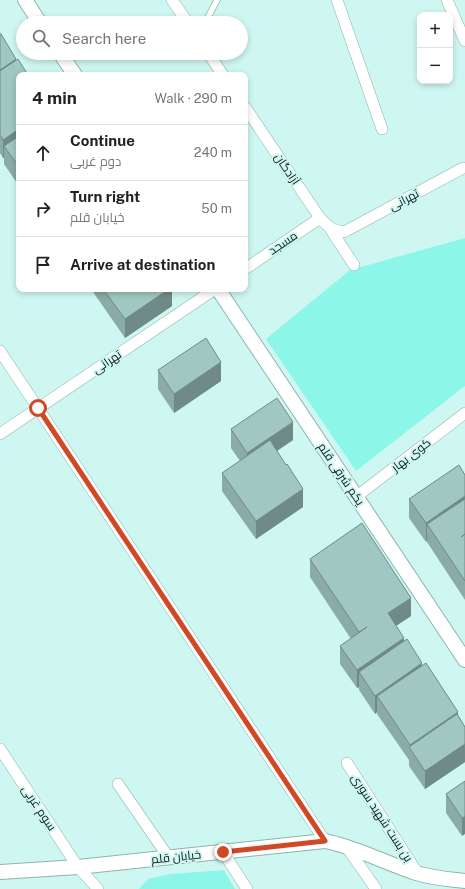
<!DOCTYPE html>
<meta charset="utf-8">
<style>
body{margin:0;font-family:"Public Sans",Cairo,sans-serif;background:#f2f2f2;color:#222}
.controls{position:absolute;right:12px;top:12px;display:grid;overflow:hidden;border-radius:8px;box-shadow:0 2px 6px #0003}
.controls button{width:36px;height:36px;display:grid;place-items:center;padding:0;border:0;border-bottom:1px solid #e0e0e0;background:#fff;color:#222;font:20px sans-serif}
.stop{position:absolute;width:12px;height:12px;margin:-9px;border:3px solid #d24826;border-radius:50%;background:#fff}
.stop.end{background:#d24826;border-color:#fff;box-shadow:0 1px 4px #0008}
.list{margin:0;padding:0;list-style:none}
h2{display:flex;justify-content:space-between;align-items:center;height:52px;margin:0;padding:0 16px;font-size:17px}
h2 small{font-size:13px;font-weight:400;color:#767676}
.list li{display:grid;grid-template-columns:26px 1fr auto;gap:12px;align-items:center;box-sizing:border-box;height:56px;padding:0 16px;border-top:1px solid #e0e0e0}
.list b{display:block;font-size:15px;white-space:nowrap}
.list p{margin:0;font-size:13px;white-space:nowrap;color:#767676}
.list em{font-size:13px;font-style:normal;color:#767676}
.icon{flex:none;width:22px;height:22px;fill:none;stroke:currentColor;stroke-width:2;stroke-linecap:round;stroke-linejoin:round}
.map{position:relative;flex:none;width:465px;height:889px;overflow:hidden}
.search{position:absolute;background:#fff;box-shadow:0 2px 6px #0003;left:16px;top:16px;width:232px;height:44px;display:flex;align-items:center;gap:10px;box-sizing:border-box;padding:0 14px;border-radius:22px;color:#767676;font-size:15px}
.panel{position:absolute;background:#fff;box-shadow:0 2px 6px #0003;left:16px;top:72px;width:232px;height:220px;border-radius:8px}
.map>svg:first-child{display:block}
.green{fill:#8cf7e9}
.lines{fill:none;stroke-linecap:round;stroke-linejoin:round}
.service-casing{stroke:#8db4ae;stroke-width:7}
.minor-casing{stroke:#8db4ae;stroke-width:12}
.tertiary-casing{stroke:#8db4ae;stroke-width:16}
.service{stroke:#fff;stroke-width:5.5}
.minor{stroke:#fff;stroke-width:11}
.tertiary{stroke:#fff;stroke-width:14}
.wall{fill:#8aaba6}
.shaded-wall{fill:#708b87}
.building{fill:#a0c7c1;stroke:#708b87}
.route{stroke:#d24826;stroke-width:5}
.labels{text-anchor:middle;dominant-baseline:central;stroke-width:4;stroke-linejoin:round;paint-order:stroke}
.street-label{font-size:12px;fill:#0d1c1a;stroke:#cff7f1}
</style>
<div class="map">
<svg width="465" height="889" viewBox="0 0 465 889">
<rect width="100%" height="100%" fill="#cff7f1"/>
<path class="green" d="M465,238V386L356,471L266,339L350,270Z
M224,870L235,889H139L148,879L170,874Z"/>
<g class="lines">
<defs>
<path id="service" d="M205,23L217,0"/>
<path id="minor" d="M172,0L188,23
M337,0L382,129
M447,0L465,41
M208,53L223,75
M245,107L320,218C328,227 333,231 344,232L463,168
M331,230L354,265
M245,269L320,218
M0,351L325,841
M0,434L215,289
M356,497L465,413
M0,749L78,867L98,889
M347,763L418,874
M118,784L169,858
M346,846L376,889
M223,852L247,889"/>
<path id="tertiary" d="M25,0L40,23
M60,53L75,75
M218,289L465,660
M0,872L78,867L325,841C356,847 385,863 416,873C432,878 448,879 465,881"/>
</defs>
<use href="#service" class="service-casing"/>
<use href="#minor" class="minor-casing"/>
<use href="#tertiary" class="tertiary-casing"/>
<use href="#service" class="service"/>
<use href="#minor" class="minor"/>
<use href="#tertiary" class="tertiary"/>
</g>
<path class="wall" d="M0,34L16,60L19,75V186L4,164V158H3L0,153Z
M91,289H172V306L125,338Z
M158,370L221,381L174,413L158,389Z
M231,429L293,440L277,451L303,507L256,539L222,491V473L240,461L231,448Z
M465,475V600L427,542V540L426,542L409,518V499Z
M310,559L411,616L396,626L404,641L422,665L458,715L465,727V762L425,789L409,766V760L377,714V712L375,714L359,690V687L357,688L340,664V646L351,639L310,577Z
M465,781L462,836L446,813V794Z"/>
<path class="shaded-wall" d="M16,59V77L0,88V70Z
M19,129V148L4,146V158H3V140Z
M169,289H172V306L125,338V319Z
M221,362V381L174,413V394Z
M293,422V440L247,471V453Z
M303,489V507L256,539V521Z
M465,496V515L427,524V540L426,542V523Z
M411,598V616L388,631V613Z
M404,638V656L359,672V687L357,688V670Z
M422,663V682L377,696V712L375,714V696Z
M458,712V731L410,750V745Z
M465,744V762L425,789V771Z
M465,816V834L462,836V818Z"/>
<path class="building" d="M0,34H1L16,59L0,70Z
M18,59L28,75H19V129L3,140L0,135V71Z
M19,136V167L4,146Z
M103,289H169L125,319Z
M206,338L221,362L174,394L158,370Z
M277,398L293,422L247,453L231,429Z
M270,440L286,465L287,464L303,489L256,521L222,473Z
M459,465L465,475V496L426,523L409,499Z
M465,499V534L461,537L465,534V581L427,524Z
M362,523L411,598L388,613L404,638L357,670L340,646L367,627L359,632L310,559Z
M407,639L422,663L375,696L359,672Z
M426,663L458,712L410,745L377,696Z
M457,714L465,727V744L425,771L409,747Z
M465,781V816L462,818L446,794Z"/>
<g class="lines">
<path class="route" d="M38,408L325,841L223,852"/>
</g>
<g class="labels">
<g class="street-label">
<text transform="translate(287 169) rotate(56)">آزادگان</text>
<text transform="translate(404 200) rotate(-28)">تهرانی</text>
<text transform="translate(283 243) rotate(-34)">مسجد</text>
<text transform="translate(107 362) rotate(-34)">تهرانی</text>
<text transform="translate(411 455) rotate(-38)">کوی بهار</text>
<text transform="translate(341 474) rotate(56)">یکم شرقی قلم</text>
<text transform="translate(39 808) rotate(56)">سوم غربی</text>
<text transform="translate(382 818) rotate(57)">بن بست شهید سوری</text>
<text transform="translate(176 857) rotate(-6)">خیابان قلم</text>
</g>
</g>
</svg>
<div class="controls">
<button>+</button>
<button>−</button>
</div>
<div class="stop" style="left:38px;top:408px"></div>
<div class="stop end" style="left:223px;top:852px"></div>
<div class="search"><svg class="icon" aria-label="search" viewBox="0 0 24 24"><circle cx="10" cy="10" r="6"/><path d="M15 15l6 6"/></svg>Search here</div>
<section class="panel">
<h2>4 min<small>Walk · 290 m</small></h2>
<ul class="list">
<li><svg class="icon" aria-label="ahead" viewBox="0 0 24 24"><path d="M12 20V5M6 11l6-6 6 6"/></svg><div><b>Continue</b><p>دوم غربی</p></div><em>240 m</em></li>
<li><svg class="icon" aria-label="right" viewBox="0 0 24 24"><path d="M7 20v-9h11M14 6l5 5-5 5"/></svg><div><b>Turn right</b><p>خیابان قلم</p></div><em>50 m</em></li>
<li><svg class="icon" aria-label="arrive" viewBox="0 0 24 24"><path d="M6 21V4h12l-3 4 3 4H6"/></svg><div><b>Arrive at destination</b></div></li>
</ul>
</section>
</div>
